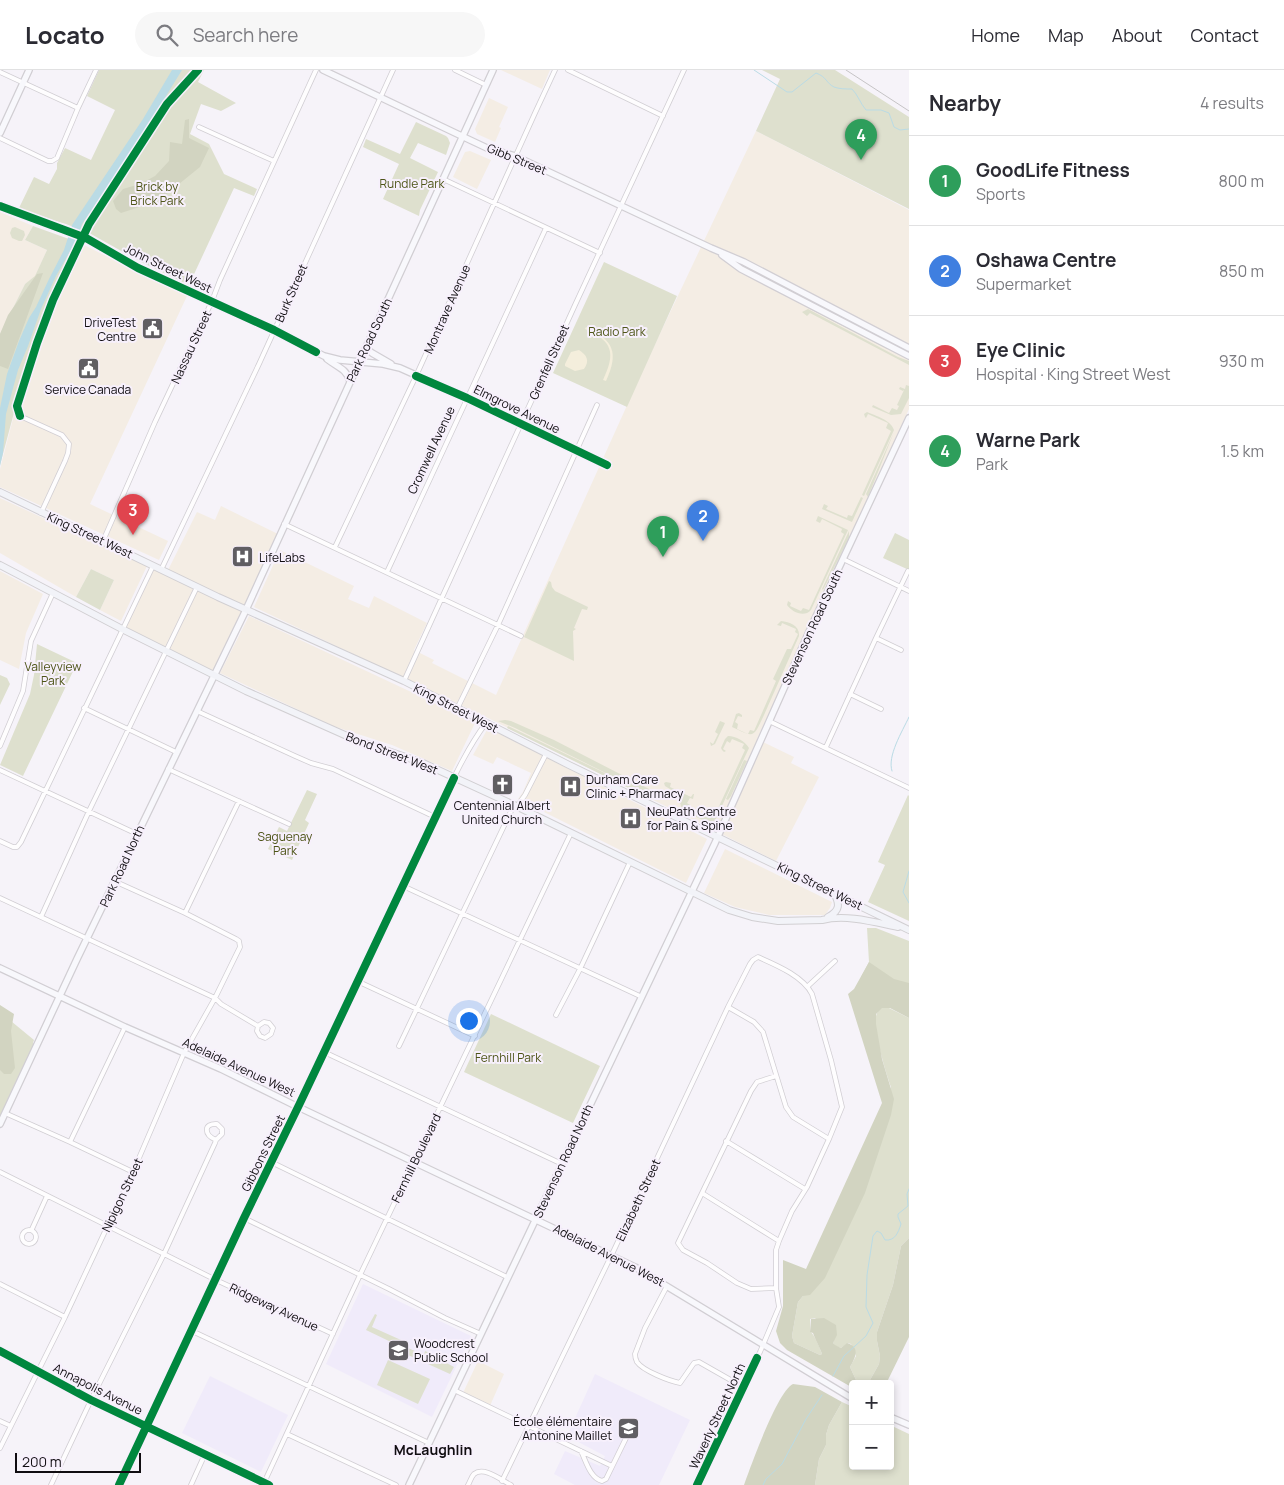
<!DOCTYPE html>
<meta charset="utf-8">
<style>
body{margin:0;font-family:Manrope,sans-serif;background:#f7f7f7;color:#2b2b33}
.controls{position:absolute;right:15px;bottom:15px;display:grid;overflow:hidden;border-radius:5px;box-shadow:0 2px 8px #0003}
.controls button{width:45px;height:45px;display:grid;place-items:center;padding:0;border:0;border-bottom:1px solid #e1e1e2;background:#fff;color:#2b2b33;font:25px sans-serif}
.scale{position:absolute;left:15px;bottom:12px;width:126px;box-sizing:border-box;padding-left:5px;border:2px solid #100d11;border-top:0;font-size:14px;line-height:18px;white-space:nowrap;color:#100d11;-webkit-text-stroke:4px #f7f0fc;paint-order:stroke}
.you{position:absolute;left:468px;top:950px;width:18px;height:18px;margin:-12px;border:4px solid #fff;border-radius:50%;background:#1a73e8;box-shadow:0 0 0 8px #1a73e833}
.badge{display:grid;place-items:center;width:32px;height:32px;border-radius:50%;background:#ea580c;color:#fff;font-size:16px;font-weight:700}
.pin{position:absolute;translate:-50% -41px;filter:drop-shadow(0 1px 2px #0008)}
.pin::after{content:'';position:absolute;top:26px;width:18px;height:15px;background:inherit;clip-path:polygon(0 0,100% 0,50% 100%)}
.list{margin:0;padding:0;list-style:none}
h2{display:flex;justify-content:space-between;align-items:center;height:65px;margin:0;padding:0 20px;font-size:21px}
h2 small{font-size:16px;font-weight:400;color:#7c7c81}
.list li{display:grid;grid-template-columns:32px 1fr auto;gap:15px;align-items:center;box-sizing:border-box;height:90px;padding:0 20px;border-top:1px solid #e1e1e2}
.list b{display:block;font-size:19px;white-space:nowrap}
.list p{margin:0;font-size:16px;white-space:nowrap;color:#7c7c81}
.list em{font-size:16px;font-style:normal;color:#7c7c81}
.icon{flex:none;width:28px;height:28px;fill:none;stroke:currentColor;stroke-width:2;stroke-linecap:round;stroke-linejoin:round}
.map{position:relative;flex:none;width:909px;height:1415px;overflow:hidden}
header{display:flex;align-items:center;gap:30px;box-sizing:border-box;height:70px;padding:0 25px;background:#fff;border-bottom:1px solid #e1e1e2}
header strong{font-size:24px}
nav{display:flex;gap:28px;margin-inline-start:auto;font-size:18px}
.search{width:350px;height:45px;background:#f7f7f7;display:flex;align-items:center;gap:12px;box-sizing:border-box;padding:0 18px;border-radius:28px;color:#7c7c81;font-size:19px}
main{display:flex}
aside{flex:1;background:#fff}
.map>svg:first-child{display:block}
.commercial{fill:#f4ede4}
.education{fill:#f0ebfa}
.green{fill:#dee0ce}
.forest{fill:#d2d4c1}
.sand{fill:#f4eedc}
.water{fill:#badbe5}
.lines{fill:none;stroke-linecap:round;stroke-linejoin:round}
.stream{stroke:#badbe5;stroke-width:1}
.street-casing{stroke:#d1ced3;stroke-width:5.5}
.secondary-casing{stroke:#d1ced3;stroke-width:8}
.primary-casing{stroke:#d1cfd2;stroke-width:8}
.street{stroke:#fefdfe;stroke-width:4}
.secondary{stroke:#f8f8fc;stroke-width:5.5}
.primary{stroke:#f2f3f8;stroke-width:6}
.rail{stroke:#c5c3c5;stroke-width:1}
.cycleway-casing{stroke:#f7f0fc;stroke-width:11}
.cycleway{stroke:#00873e;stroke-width:8}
.labels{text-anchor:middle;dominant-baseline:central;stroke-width:4;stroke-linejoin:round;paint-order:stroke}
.street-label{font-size:12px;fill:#100d11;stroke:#f7f0fc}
.park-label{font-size:12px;fill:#4e5518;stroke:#f7f0fc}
.poi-label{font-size:12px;fill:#100d11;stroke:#f7f0fc;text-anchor:start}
.neighbourhood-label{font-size:14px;font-weight:bold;fill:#100d11;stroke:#f7f0fc}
</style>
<header>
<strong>Locato</strong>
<div class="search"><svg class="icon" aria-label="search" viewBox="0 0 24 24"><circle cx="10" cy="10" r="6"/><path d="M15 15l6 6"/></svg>Search here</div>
<nav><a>Home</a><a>Map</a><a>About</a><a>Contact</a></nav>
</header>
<main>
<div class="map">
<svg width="909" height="1415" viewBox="0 0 909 1415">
<rect width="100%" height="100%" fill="#f6f3f9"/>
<path class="commercial" d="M501,0H550L542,19Z
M489,28L508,37L499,57L501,58L495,72L477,64L475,59Z
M756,61L909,140V339L757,669L794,687L791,693L819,707L776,791L486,647L254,537L280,480L354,516L348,529L369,538L374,526L427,553L414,580L434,590L432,593L496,625L648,289Z
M470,81L491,90L477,119L453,107L465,82Z
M0,142L33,156L25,170L47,180L35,207L25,214L0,264Z
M80,173L187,226L90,434L168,471L159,490L0,417V399L30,283Z
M0,428L147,496L121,551L100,540L114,510L91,499L76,527L0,483Z
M221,436L278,464L213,602L166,578L122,556L153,493L168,500L197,442L215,450Z
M0,501L43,524L26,563L19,599L0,590Z
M249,546L424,628L475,653L452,701L392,675L333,656L220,603Z
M488,658L707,769L686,813L518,729L523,722L531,703L497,687L493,694L473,685Z
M725,779L832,832L830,838L825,845H769L735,837L704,823Z
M478,1291L504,1304L489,1338L462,1325Z"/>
<path class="education" d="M363,1214L471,1266L432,1347L326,1294Z
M595,1304L690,1350L659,1415H575L554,1404L565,1381L600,1396L605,1386L567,1366Z
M210,1306L288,1345L261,1402L182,1363Z"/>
<path class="green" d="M99,0H204L198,12L236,33L221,41L201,34L190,64L209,74L224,104L257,119L254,126L234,118L189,215L141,192L91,164L66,154L35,145L19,138L34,107L49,114L57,99V93L65,78L91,90L115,40L87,26Z
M762,0H835L909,47V139L756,61L780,9Z
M416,52L446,66L448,68L450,73L446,85L418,73L410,88L438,102L420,140L419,146L383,129L399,94L363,77L366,69L400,84Z
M33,156L80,173L57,221L30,283L0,395V264L25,214L35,206L47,180L25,170Z
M15,157L24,161L25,165L22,171H19L12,168L10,163L12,158Z
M604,192L677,226L627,337L553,303Z
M808,238H812L888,278L887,279Z
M808,239L898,287L909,291V295L810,243L807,246L802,242Z
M906,315L909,316V328L901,344L891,345L872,337L873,335L889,343L892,338L897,340L899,336L897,335L904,320L903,321L899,319L900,317L905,319Z
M867,342C876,346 891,350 894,360L864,426L862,425L891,361L886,358L888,353L868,344L866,348L865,347L864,344Z
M894,362L868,427L866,424Z
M861,427L863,428L852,452L822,439L824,434L828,436L826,439L847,448L848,445L852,446Z
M818,446L848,460L811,540C804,548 792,542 787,535L788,531L791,533L790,536L801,541L803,538L809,540L844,464L841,462L842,459L822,449L820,453L816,451Z
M849,461V468L823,520L822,519Z
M895,463L909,470V500L883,488Z
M91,499L114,510L100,540L76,527Z
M549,511L551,512L552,517L555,521L588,537L587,540L582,539L574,558L576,559L573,561L574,591L524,567Z
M781,551C790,552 800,556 799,566L764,645L762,644L764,645C753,668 755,668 732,657L736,644L739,643L742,645V647L738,646L735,652L738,654L737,659L748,664L750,660L754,661L776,611L773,609L787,579H791L798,564L795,562L796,559L782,553L781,556L777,555Z
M37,574L77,593L23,706L0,695L30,624L34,605Z
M0,605L7,608L10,614L0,635Z
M505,650L511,651L554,670L655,722L653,726L649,724L647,727L507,658L508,656L644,722L515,658L498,651Z
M720,651L725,653L715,674L711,676L710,672L713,674L718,664L715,662Z
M728,666C736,666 745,671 749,678L713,755L682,740L678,724L665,716L664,713L666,712L671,713L670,717L691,727L693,724H694L693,729L690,728L687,733L690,735L689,738L710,748L712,744L715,745L745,680L742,678L744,674L732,669L730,673L727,671L723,679L726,681L724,682L722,680L721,678L725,669Z
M744,690L747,691L731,726L728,730L726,729Z
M307,720L317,724L305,750L309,753L292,790L268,779L279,757L287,761Z
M908,725L909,726V851L868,832L885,795L878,792Z
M867,858H876L909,871V930L861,907L869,892Z
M882,937L889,938L909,948V1168L901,1176L893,1215L877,1262V1271L880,1286L879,1294L870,1310L862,1313L856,1310L850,1297L856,1286L851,1274L848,1273L841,1278L835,1276L833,1273L834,1269L815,1248L810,1249V1261C814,1264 821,1280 822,1284L820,1285L794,1273L792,1266L798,1232L803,1226L891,1017C886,1003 871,955 877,943C878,941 880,939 882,937Z
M0,942L34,970L33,973L38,976L0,1055Z
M491,944L600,996L573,1053L464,1002Z
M375,1244L377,1245L372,1257L401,1270L399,1274L424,1285L425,1281L443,1289V1291L454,1297L450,1304L397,1280L393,1273L366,1260Z
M388,1290L430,1309L418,1334L377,1315Z
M842,1332L853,1337V1396H890V1355L909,1364V1415H815L819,1389L826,1375V1365L829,1355Z"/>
<path class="forest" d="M189,49V68L209,78L200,97L158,131L121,143L116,139L113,131L123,119L140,114L155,106L169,91L170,72L182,74L185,50Z
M43,203L8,299L0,296V264L8,245L37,204Z
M869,892L894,909L909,913V948L890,938H882L876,944V954L882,989L894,1029L891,1045L865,1123L825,1208L810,1225L803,1226L798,1232L792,1266L794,1273L820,1285L822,1284C821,1280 815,1269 813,1263L810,1262L811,1249L824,1248L836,1255L837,1265L833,1273L835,1275L841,1278L847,1273C861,1277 855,1288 850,1297L856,1310L862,1313L870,1310L879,1294L880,1286L877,1271V1262L893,1215L901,1176L909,1168V1267L886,1314H853V1318L787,1280L780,1273L776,1261L783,1236V1190L806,1199L882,1033L848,924L854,919Z
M0,935L14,944L11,961L15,998L11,1004H4L0,1000Z
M793,1314L815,1317L842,1332L829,1355L826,1365V1375L819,1389L815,1415H744C751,1396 777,1322 793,1314Z"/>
<path class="sand" d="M586,257C614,270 619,283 606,311L603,310C616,283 613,271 585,259Z
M579,280C587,285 590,291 584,299L575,301L565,296V294L571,282Z"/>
<path class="water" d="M172,0H182L139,70L82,154L77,169L56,206L41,239L28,276L18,300L6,344L3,383L0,396V338L7,304L19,271L29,248L36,237L49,209L64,180L72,155L143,49Z"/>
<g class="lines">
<path class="stream" d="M754,0L787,22H792L816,3C827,7 826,13 834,17C839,19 846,19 852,19C858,25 860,33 866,40H881L889,43L894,57L900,60L909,59
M892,701C887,686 902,662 909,647
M909,801L903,822L909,833
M833,1306L844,1286L866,1266L873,1253L866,1237L867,1205L873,1166L877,1161L881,1163L885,1170C895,1171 898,1163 901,1154L898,1147V1144L908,1136L907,1124L909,1119
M763,1415L766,1409L782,1394L806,1349L822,1325"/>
<defs>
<path id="street" d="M455,0L486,15
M568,0L663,46
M0,2L78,38
M199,57L274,91
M0,68L48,91H52L57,88L78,38L96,0
M443,109L600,183
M20,346L62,365L69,374L68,383L65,391L41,443
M284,454L521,566
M103,471L155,352L212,231L220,210L316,0
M335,477L416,306L535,43L555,0
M843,489L909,521
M161,500L259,294L393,0
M387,502L546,158
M876,568L901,580
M404,611L575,235L684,0
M850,624L881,639
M84,638L176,682
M457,639L498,555L597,335
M197,641L295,686L311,693L333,699L435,747
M769,651L909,718
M0,676L23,621L31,571L53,523
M826,677L876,568L908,501
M168,699L289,754
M0,700L137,764
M517,736L525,725L546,684
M0,771L13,777H17L21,772L153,496
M403,816L642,927
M0,828L215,928L221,934L258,956L264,952L269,953L273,958L271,964L265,968L260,966L257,961L258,956
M185,843L239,731
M41,847L89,741L197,517
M357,911L475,966
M808,916L835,891
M728,937L754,952L763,962L786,1037L793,1047L829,1069
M556,945L580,899L630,792
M399,976L514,735
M324,982L562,1094
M5,1043L70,1072L133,1102
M726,1071L805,1119
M70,1072L125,957
M271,1092L507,1207
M0,1102L216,1210L333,1264
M702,1123L779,1171
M244,1148L389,1219L445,1248L481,1264
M32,1159L47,1126
M22 1167a7 7 0 1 1 14 0a7 7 0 1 1-14 0Z
M0,1214L65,1247
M667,1216L645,1258L635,1284C635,1287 636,1290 637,1292C643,1301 670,1311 680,1313L694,1293L699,1292L743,1317
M776,1218L751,1219L737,1213L707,1193L683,1180L678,1173L751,1021L757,1012L776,1006
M192,1261L429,1373
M0,1281L91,1330L269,1415
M454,1320L612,1396
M0,1351L11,1356
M287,1364L396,1415
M0,1378L65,1247L108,1155L133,1102L184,983L215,928L240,877L239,871L236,869L185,843L114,811
M581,1381C586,1391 590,1408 602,1411L606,1409L628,1364
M502,1411L614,1180L728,937L750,894L753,890L758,887C776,895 803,906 812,924L831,990L842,1037L829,1069L807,1117L792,1141L779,1171L776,1180V1218L779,1237L760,1282L697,1415
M51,1415L91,1330L164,1184L215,1073L216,1070C204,1065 203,1053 217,1054L222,1059V1064L216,1070
M119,1415C224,1192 330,970 435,747C450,716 465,681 486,653
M191,1415L205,1384
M263,1415L360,1205L571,763
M468,1415C470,1412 471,1407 474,1404C484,1396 501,1410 511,1415"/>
<path id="secondary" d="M323,0L470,70L487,78L515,86L711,178L744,192L909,278
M0,63L29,0
M0,136L86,168L138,198L274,260L324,286L340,290L383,294L400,298L467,328L607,395
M722,185L741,199L909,286
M366,278L372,283L391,294
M327,289C337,297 346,298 350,311
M0,898L125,957L221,999L294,1035L635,1197L853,1329
M0,1054L77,889L244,544L493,0
M890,1347L909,1355
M409,1415L715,773L813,553L909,348"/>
<path id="primary" d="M0,422L218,527L404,611L569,695L909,860
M0,495L122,559L246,621L356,670L423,693L514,735L729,840L752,847L778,851L822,850C846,844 874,852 898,857
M828,847C840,841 840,834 834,823"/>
</defs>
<use href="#street" class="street-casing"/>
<use href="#secondary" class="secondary-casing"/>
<use href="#primary" class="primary-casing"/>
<use href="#street" class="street"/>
<use href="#secondary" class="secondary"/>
<use href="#primary" class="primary"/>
<path class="rail" d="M846,0L909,41"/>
<defs>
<path id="cycleway" d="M0,136L86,168L138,198L274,260L316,282
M416,306L467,328L607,395
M20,346L17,336L37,273L53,230L89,154L167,34L198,0
M0,1281L91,1330L269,1415
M119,1415L244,1148L300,1033L454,708
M697,1415L757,1288"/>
</defs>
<use href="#cycleway" class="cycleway-casing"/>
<use href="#cycleway" class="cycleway"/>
</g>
<defs>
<symbol id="civic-square" viewBox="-11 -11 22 22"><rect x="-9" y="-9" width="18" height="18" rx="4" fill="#605e62" stroke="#f7f0fc"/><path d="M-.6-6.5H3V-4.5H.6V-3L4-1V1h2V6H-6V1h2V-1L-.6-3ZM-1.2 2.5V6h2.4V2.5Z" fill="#fff"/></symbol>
<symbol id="hospital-square" viewBox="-11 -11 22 22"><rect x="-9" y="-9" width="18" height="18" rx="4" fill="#605e62" stroke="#f7f0fc"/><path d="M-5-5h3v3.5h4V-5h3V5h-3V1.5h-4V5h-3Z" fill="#fff"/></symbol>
<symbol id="church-square" viewBox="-11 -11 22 22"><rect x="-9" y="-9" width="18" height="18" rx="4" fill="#605e62" stroke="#f7f0fc"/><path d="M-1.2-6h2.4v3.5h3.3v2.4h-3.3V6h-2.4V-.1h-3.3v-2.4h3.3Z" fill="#fff"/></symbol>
<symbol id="school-square" viewBox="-11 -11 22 22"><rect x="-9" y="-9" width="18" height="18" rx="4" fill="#605e62" stroke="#f7f0fc"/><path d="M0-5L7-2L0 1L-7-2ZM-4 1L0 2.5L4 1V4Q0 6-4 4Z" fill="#fff"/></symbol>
</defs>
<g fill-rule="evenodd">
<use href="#civic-square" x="140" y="246" width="25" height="25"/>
<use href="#civic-square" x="76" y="286" width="25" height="25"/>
<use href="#hospital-square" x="230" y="474" width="25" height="25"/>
<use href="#church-square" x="490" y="702" width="25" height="25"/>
<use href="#hospital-square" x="558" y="704" width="25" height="25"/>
<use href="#hospital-square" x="618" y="736" width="25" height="25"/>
<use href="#school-square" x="386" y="1268" width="25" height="25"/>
<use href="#school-square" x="616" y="1346" width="25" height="25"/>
</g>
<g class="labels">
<g class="street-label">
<text transform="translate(517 89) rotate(22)">Gibb Street</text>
<text transform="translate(168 198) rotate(26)">John Street West</text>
<text transform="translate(291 223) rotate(-66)">Burk Street</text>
<text transform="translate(447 239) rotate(-66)">Montrave Avenue</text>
<text transform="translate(369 270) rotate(-65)">Park Road South</text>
<text transform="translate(191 277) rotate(-65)">Nassau Street</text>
<text transform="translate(549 292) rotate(-66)">Grenfell Street</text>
<text transform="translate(517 339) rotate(26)">Elmgrove Avenue</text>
<text transform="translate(431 380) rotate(-65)">Cromwell Avenue</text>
<text transform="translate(90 465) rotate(25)">King Street West</text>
<text transform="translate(812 557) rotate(-65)">Stevenson Road South</text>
<text transform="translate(456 638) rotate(27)">King Street West</text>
<text transform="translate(392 683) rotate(21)">Bond Street West</text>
<text transform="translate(122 796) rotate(-65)">Park Road North</text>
<text transform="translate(820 816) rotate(26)">King Street West</text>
<text transform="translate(239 997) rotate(25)">Adelaide Avenue West</text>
<text transform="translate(263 1083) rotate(-64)">Gibbons Street</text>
<text transform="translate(416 1088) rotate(-64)">Fernhill Boulevard</text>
<text transform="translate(563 1091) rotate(-65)">Stevenson Road North</text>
<text transform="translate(122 1125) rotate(-65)">Nipigon Street</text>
<text transform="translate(638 1130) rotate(-65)">Elizabeth Street</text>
<text transform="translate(609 1185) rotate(27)">Adelaide Avenue West</text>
<text transform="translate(274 1237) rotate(25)">Ridgeway Avenue</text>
<text transform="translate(98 1319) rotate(27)">Annapolis Avenue</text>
<text transform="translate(717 1346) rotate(-65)">Waverly Street North</text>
</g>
<g class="park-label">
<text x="412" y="113">Rundle Park</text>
<text x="157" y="116">Brick by<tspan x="157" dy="14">Brick Park</tspan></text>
<text x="617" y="261">Radio Park</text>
<text x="53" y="596">Valleyview<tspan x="53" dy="14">Park</tspan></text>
<text x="285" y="766">Saguenay<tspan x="285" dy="14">Park</tspan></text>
<text x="508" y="987">Fernhill Park</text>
</g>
<g class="poi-label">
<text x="136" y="252" text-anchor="end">DriveTest<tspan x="136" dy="14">Centre</tspan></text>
<text x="88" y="319" text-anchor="middle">Service Canada</text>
<text x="259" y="487">LifeLabs</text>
<text x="586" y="709">Durham Care<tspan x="586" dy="14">Clinic + Pharmacy</tspan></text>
<text x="502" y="735" text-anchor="middle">Centennial Albert<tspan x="502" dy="14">United Church</tspan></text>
<text x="647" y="741">NeuPath Centre<tspan x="647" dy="14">for Pain &amp; Spine</tspan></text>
<text x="414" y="1273">Woodcrest<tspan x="414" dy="14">Public School</tspan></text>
<text x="612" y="1351" text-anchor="end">École élémentaire<tspan x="612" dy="14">Antonine Maillet</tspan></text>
</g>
<g class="neighbourhood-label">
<text x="433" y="1379">McLaughlin</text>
</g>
</g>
</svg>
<div class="controls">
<button>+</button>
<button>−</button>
</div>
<div class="scale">200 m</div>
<div class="you"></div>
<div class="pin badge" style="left:663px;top:487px;background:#2e9e5b">1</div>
<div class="pin badge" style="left:703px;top:471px;background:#3f7fe0">2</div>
<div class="pin badge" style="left:133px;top:465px;background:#e0444e">3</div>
<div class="pin badge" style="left:861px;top:90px;background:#2e9e5b">4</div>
</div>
<aside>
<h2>Nearby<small>4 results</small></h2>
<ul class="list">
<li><span class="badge" style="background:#2e9e5b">1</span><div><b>GoodLife Fitness</b><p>Sports</p></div><em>800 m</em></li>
<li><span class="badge" style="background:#3f7fe0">2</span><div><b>Oshawa Centre</b><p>Supermarket</p></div><em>850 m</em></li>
<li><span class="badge" style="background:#e0444e">3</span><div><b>Eye Clinic</b><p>Hospital · King Street West</p></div><em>930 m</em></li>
<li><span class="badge" style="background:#2e9e5b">4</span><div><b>Warne Park</b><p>Park</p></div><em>1.5 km</em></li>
</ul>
</aside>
</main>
